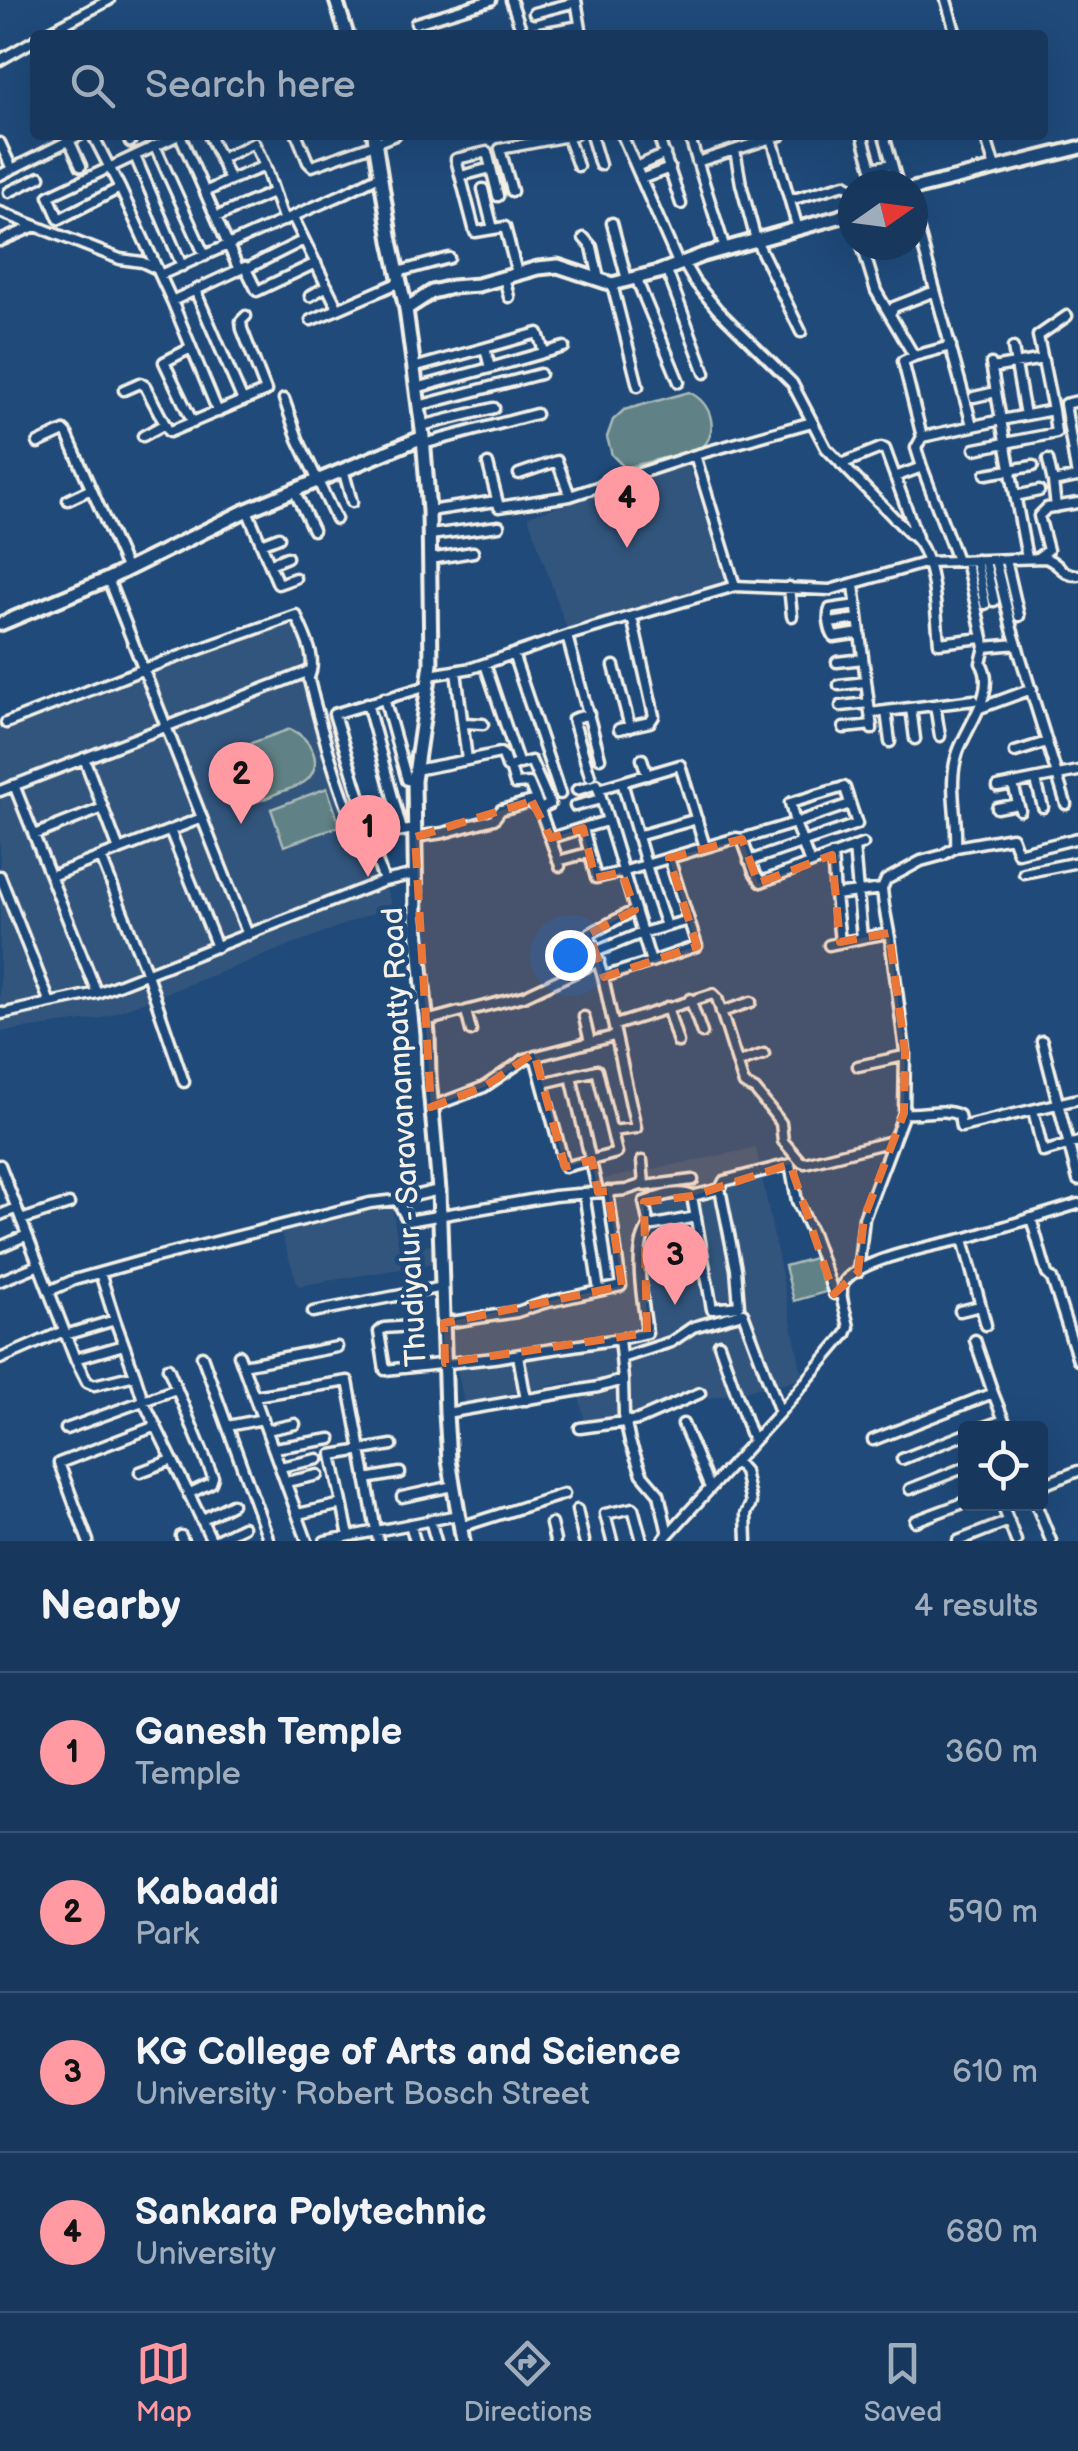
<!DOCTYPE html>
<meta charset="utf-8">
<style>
body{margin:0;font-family:"Balsamiq Sans",sans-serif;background:#203f62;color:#f1f3f6}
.controls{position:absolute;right:30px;bottom:30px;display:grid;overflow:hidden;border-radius:10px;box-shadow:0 10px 40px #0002}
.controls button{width:90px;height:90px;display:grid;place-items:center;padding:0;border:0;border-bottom:2px solid #365272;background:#17385c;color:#f1f3f6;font:50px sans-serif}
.compass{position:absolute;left:838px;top:170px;width:90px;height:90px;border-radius:50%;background:#17385c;box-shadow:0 10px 40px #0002;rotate:76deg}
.you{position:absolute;left:570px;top:955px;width:35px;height:35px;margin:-25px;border:8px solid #fff;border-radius:50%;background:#1a73e8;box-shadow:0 0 0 15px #1a73e833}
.badge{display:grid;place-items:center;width:65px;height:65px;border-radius:50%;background:#ff9aa2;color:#111;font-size:32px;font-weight:700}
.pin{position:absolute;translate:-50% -82px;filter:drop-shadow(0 2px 5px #0008)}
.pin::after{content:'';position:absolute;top:52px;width:35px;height:30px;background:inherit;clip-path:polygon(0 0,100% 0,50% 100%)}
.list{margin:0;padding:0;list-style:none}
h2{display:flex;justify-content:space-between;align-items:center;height:130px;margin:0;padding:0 40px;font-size:42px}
h2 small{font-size:32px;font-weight:400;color:#9eacbb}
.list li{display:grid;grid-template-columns:65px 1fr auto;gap:30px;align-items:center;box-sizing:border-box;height:160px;padding:0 40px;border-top:2px solid #365272}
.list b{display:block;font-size:38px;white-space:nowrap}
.list p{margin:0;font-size:32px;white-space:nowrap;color:#9eacbb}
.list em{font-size:32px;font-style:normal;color:#9eacbb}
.icon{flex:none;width:55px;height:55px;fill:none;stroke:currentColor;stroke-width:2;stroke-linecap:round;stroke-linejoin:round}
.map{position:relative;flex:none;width:1078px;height:1541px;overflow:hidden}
.search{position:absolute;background:#17385c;box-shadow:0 10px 40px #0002;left:30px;right:30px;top:30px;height:110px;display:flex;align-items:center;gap:25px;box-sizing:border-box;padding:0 35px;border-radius:10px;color:#9eacbb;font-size:38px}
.sheet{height:770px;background:#17385c}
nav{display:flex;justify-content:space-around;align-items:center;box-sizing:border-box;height:140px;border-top:2px solid #365272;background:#17385c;font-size:28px;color:#9eacbb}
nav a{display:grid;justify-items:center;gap:5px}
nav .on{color:#ff9aa2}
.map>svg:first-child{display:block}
.built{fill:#33547d}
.green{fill:#608185;stroke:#aab9b6;stroke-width:2.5}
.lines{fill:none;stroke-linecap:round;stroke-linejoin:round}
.minor-casing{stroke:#f4f1e8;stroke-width:15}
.major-casing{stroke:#f4f1e8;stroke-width:19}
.minor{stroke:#1f4a7a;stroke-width:8}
.major{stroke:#1f4a7a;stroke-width:11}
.marked{fill:#ea7738;fill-opacity:0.2;stroke:#ea7738;stroke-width:8;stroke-dasharray:20 12;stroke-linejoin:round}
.labels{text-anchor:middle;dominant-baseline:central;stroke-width:9;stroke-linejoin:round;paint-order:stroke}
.street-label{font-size:30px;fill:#f4f1e8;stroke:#1f4a7a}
</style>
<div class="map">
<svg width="1078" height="1541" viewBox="0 0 1078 1541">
<rect width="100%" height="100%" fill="#1f4a7a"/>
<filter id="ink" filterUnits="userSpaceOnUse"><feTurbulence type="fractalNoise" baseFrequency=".01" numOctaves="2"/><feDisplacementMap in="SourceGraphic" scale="20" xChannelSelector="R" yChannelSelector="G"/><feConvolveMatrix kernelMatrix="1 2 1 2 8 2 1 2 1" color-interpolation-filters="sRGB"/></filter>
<g filter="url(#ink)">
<path class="built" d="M688,464L726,580L567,630L528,516Z
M293,621L392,906L99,1019L0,1032V728Z
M756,1148L803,1379L585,1424L576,1381L464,1403L446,1317L624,1281L604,1179Z
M391,1200L399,1249L432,1245L435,1263L298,1286L279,1227Z"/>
<path class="green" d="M689,392C711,403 720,429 702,448L625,468L612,455L607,437L613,420L624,410Z
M290,729C308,737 325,760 308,779C302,786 289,789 280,792C269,797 255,804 243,805C212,807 208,777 218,755Z
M327,788L340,826L284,846L271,809Z
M814,1258L817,1269L829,1266L836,1289L794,1301L785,1266Z"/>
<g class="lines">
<defs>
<path id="minor" d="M511,0L523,35
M576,0L582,35
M946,0L956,35
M534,13L576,2
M416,23L491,0
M43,35L109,0
M530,35L580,26
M0,60L35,40
M93,135L120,188
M127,135L130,142
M179,135L49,196L59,219L120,188L172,301L245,267L257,291L316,263
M180,135L239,270
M209,135L230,180L265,166L284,221
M297,135L308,162L312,166L375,144
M591,135L600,165
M622,135L678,263
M658,135L681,204
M689,135L725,249
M771,135L798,229
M884,135L898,185
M985,135L995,168
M567,136L578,166
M863,137L872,168L892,164
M69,140L81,166
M0,143L12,169
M375,143L395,135
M155,146L205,256
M735,150L741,184L756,240L801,332
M135,156L182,266
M220,159L254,143L265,166
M697,162L781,135
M636,167L665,154
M0,175L80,135
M461,176L491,168
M641,179L670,168
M483,189L493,229
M512,191L500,149L574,135
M9,192L40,177
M205,192L230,180
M498,196L487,152L456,159L475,232L505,227L517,273
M790,200L845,184L850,187L853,196
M913,210L972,425
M0,212L120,259L142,262L157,269
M216,217L274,192
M293,217L338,309L311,320
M612,223L627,280
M584,238L592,247L599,279
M0,241L35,226
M862,245L876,291L914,356
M683,262L694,281L717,309L792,383L826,448L910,534C935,549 936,616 939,643L982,638
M666,268L705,373
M246,269L304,240
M398,272L449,258
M160,275L341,195L379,176
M504,277L509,297
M636,278L679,382
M612,284L638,386
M195,290L243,401
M310,296L327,286
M172,301L218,412
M338,309L400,282
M890,314L894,307L935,291
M191,348L164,362L193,423
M485,348L538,333L544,352
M1013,348L1025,415
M991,364L1001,420L1053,410L1038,336L1067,316
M413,368L485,348L490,368L416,388
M490,368L564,347
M992,368L1043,359
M124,390L140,383L145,386L169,432L266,391L242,329L241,321L246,316
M974,397L996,392
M284,399L298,439L336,519
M418,406L540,374
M421,426L494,408
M143,436L163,425
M922,437L1001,420L1027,558
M38,443L64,431L67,434L127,570
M423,444L536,414
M975,449L1056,433L1053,410
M695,455L812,422
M1048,460L1053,482
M488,464L499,507L570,496L695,455L735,586
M841,464L881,448L885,449L917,537
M922,467L916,448L922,437L903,361L914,356L951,346
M343,469L352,502
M519,474L557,461L570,496
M986,474L1033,466
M895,477L922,467L957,560
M294,490L313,530
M1015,496L1039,491
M68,500L91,489
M1056,507L1053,482L1077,477L1065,404L1078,401
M247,510L278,584L295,578
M429,511L496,501
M430,535L499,526
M261,544L279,537
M1037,558L1048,550L1039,516L1047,508L1078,503
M430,559L473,552
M976,560L985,604
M995,560L1012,629L1066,804
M1006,560L1019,616
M985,561L994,601
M270,564L287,557
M108,579L248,935
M854,585L872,729
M789,587L792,616
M857,605L830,609C827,616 830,631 834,637L860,633
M830,623L858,619
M567,636L600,758
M985,647L1017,644
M513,654L560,794
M837,662L863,659
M485,664L518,762L520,764L531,761L550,804L540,809L529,783L515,784L510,767L519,763
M614,666L630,727
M430,675L472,668L569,635L735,586L830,590L928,562L1045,558C1059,562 1062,576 1078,575
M839,685L866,682
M384,698L407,780L414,781
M367,703L402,830
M935,705L940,736
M841,706L869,703
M911,708L915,739
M980,708L1032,689
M886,711L890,742
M870,713L974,700
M589,714L573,719L590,776
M6,723L144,669L296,615C304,636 319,658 308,679
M464,723L483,724
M844,728L872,725
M619,729L650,722L654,716L632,617
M1015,752L1047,742
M642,759L647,775
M467,760L500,753L503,755L507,767L510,768
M415,770L467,760L456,671
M1036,781L1043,807
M622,782L653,888L666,926
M14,785L97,993
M1013,785L1020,810
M998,787L1078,771
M598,789L680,765L705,847
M577,790L597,784L635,910
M0,791L307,672C321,730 337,787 361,842L372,847L384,881
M575,806L601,799
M997,808L1018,804
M607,821L583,828L596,878L622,872L736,838L742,839L754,872L761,882L863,844
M414,829L374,836L371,833L334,714L428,686
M170,830L217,947
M34,835L103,808
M637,836L697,819
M415,837L443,833L494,819L501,810L532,801L540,810L560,866
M551,838L583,828
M742,839L795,823L809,861
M854,847L862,938L889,933
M956,847L1012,837L1018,853L1078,838
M119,850L202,818
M832,855L835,895L882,889
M101,857L147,974L184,1082
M558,861L584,854
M749,861L857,824L845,788L844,787L790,803L795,823L850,804
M1024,873L1078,862
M0,876L50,1003L97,993L384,881L415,874
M51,876L119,850L84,758
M835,895L840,942
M829,945L862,938
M595,952L642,933L689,920
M651,962L697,946L669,858
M603,977L651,962L635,910L589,934L603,977L636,1128L612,1131
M690,999L702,1033
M667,1007L678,1042
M0,1012L1,1014L50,1003
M721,1012L751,1002
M584,1017L590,1042
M426,1021L459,1012
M615,1025L713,994L717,998L744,1084L755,1090L771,1110L781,1123L783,1141L800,1161L805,1163L892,1141
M471,1031L466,1011L524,996L599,961
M1042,1041L1078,1180
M535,1056L565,1167L617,1153L597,1070L543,1083
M737,1063L764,1054
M858,1066L904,1056
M571,1076L598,1192
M431,1107L484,1087L525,1059L614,1036
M1033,1110L1043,1152L1078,1142
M904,1113C925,1115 942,1107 959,1115L961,1127L1078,1099
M642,1161L644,1184
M0,1165L74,1356L87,1382L94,1385L135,1375L143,1400L212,1541
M720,1189L736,1269L739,1306L712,1309L692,1196Z
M720,1189L724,1181L790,1164L797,1201L812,1233L834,1294L842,1292
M584,1193L599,1290
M397,1200L439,1190
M0,1215L17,1208
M1031,1218L1047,1274L1052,1279L1078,1360
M21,1220L69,1204
M649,1226L696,1217
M963,1239L986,1325
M0,1247L27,1235
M858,1272L864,1218L904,1113L905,1051L890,938L884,906L882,889L886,880L921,861L943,855L956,847C958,815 947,783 958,752C967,726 998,690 981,663L985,647L966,561
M100,1273L115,1320
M0,1281L39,1265
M49,1291L74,1280L156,1257L370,1203L397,1200L408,1221L554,1196L626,1190L644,1184L645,1186L693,1180
M960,1311L980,1306
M313,1312L443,1287
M444,1323L517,1312L544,1303L621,1286L608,1191
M412,1326L384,1328L379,1332L385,1370L494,1358L619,1339
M65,1335L115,1320L135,1375
M975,1340L993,1393
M719,1344L753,1441
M239,1355L307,1541
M518,1355L526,1400
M202,1356L269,1541
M621,1358L619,1339L647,1333C644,1305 631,1250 649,1226L644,1202C660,1197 677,1189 692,1196
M0,1359L64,1331
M75,1359L124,1345
M243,1365L337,1347
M168,1368L213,1477L211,1483L188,1494
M623,1380L624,1415L630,1442L642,1474L659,1494L668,1534
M254,1396L348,1381L378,1541
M446,1413L598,1387L623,1380L621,1358L671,1342L693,1327L743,1313L780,1412
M683,1424L710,1488
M228,1426L263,1419
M580,1428L638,1420L700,1393
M981,1428L1004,1420
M66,1429L176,1389
M267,1430L295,1424
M873,1440L993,1393L1007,1428
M274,1448L331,1439
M902,1459L966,1434
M735,1461L744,1471L751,1503L746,1514L747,1541
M280,1467L318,1459
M140,1472L172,1460
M366,1479L400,1473
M286,1482L318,1475
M1040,1486L1078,1471
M910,1489L966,1467
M402,1497L453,1486
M1002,1504L1016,1541
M1036,1504L1051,1541
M577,1510L584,1541
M298,1514L342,1504
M201,1520L232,1504
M430,1520L436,1541
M915,1521L966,1502
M410,1524L415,1541
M551,1524L555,1541
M460,1527L564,1494
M181,1536L183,1541
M349,1536L332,1455L392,1445
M88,1541L59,1463L156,1426
M214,1541L243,1527
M325,1541L458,1515
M612,1541L605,1514L633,1508L642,1541
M662,1541L780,1412L846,1334L849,1327C847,1315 837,1293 844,1282C861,1258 939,1245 967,1238C1004,1227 1041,1215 1078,1204
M958,1541L1009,1521"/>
<path id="major" d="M336,0L347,35
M374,135L391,241L406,309L423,437L429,511L431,664L414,781L416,918L428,1034L429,1076L439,1190L446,1413L449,1460L463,1541
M913,189L1078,148
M406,309L432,292L452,287L478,285L538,268L558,266L612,284L659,272L703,255L839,217L853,210
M0,624L108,579L247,510L423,437"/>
</defs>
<use href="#minor" class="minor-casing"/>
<use href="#major" class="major-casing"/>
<use href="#minor" class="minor"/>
<use href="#major" class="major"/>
</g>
</g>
<path class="marked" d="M532,801L551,838L583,828L595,878L622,872L635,910L589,934L604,977L697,946L669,858L742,839L758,883L832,855L840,942L889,933L905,1051L904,1113L864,1218L858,1272L834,1294L790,1164L692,1196L644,1202L647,1333L445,1363L444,1323L622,1286L608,1191L598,1192L592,1160L565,1167L534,1053L484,1087L431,1107L415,837Z"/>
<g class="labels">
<g class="street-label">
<text transform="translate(405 1137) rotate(-93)">Thudiyalur - Saravanampatty Road</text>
</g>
</g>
</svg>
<div class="controls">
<button><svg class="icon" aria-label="locate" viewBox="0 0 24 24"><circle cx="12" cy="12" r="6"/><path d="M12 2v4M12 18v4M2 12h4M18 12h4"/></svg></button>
</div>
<svg class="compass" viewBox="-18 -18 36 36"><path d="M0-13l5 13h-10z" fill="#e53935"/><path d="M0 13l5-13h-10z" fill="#9eacbb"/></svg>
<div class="you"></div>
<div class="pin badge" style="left:368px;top:877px">1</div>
<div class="pin badge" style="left:241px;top:824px">2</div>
<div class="pin badge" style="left:675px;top:1305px">3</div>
<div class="pin badge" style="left:627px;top:548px">4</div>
<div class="search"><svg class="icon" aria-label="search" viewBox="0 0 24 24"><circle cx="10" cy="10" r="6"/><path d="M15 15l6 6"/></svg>Search here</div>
</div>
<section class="sheet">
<h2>Nearby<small>4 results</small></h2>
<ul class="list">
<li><span class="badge">1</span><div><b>Ganesh Temple</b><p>Temple</p></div><em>360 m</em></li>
<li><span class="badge">2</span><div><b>Kabaddi</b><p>Park</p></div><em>590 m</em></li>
<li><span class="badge">3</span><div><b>KG College of Arts and Science</b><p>University · Robert Bosch Street</p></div><em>610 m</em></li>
<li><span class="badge">4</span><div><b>Sankara Polytechnic</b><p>University</p></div><em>680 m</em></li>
</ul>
</section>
<nav>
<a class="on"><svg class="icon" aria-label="map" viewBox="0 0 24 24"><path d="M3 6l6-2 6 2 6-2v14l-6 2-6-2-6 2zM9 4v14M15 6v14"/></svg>Map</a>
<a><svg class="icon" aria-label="directions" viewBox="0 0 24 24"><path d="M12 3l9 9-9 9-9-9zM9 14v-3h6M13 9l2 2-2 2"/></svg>Directions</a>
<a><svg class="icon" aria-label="saved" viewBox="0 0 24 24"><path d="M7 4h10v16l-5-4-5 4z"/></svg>Saved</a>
</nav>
